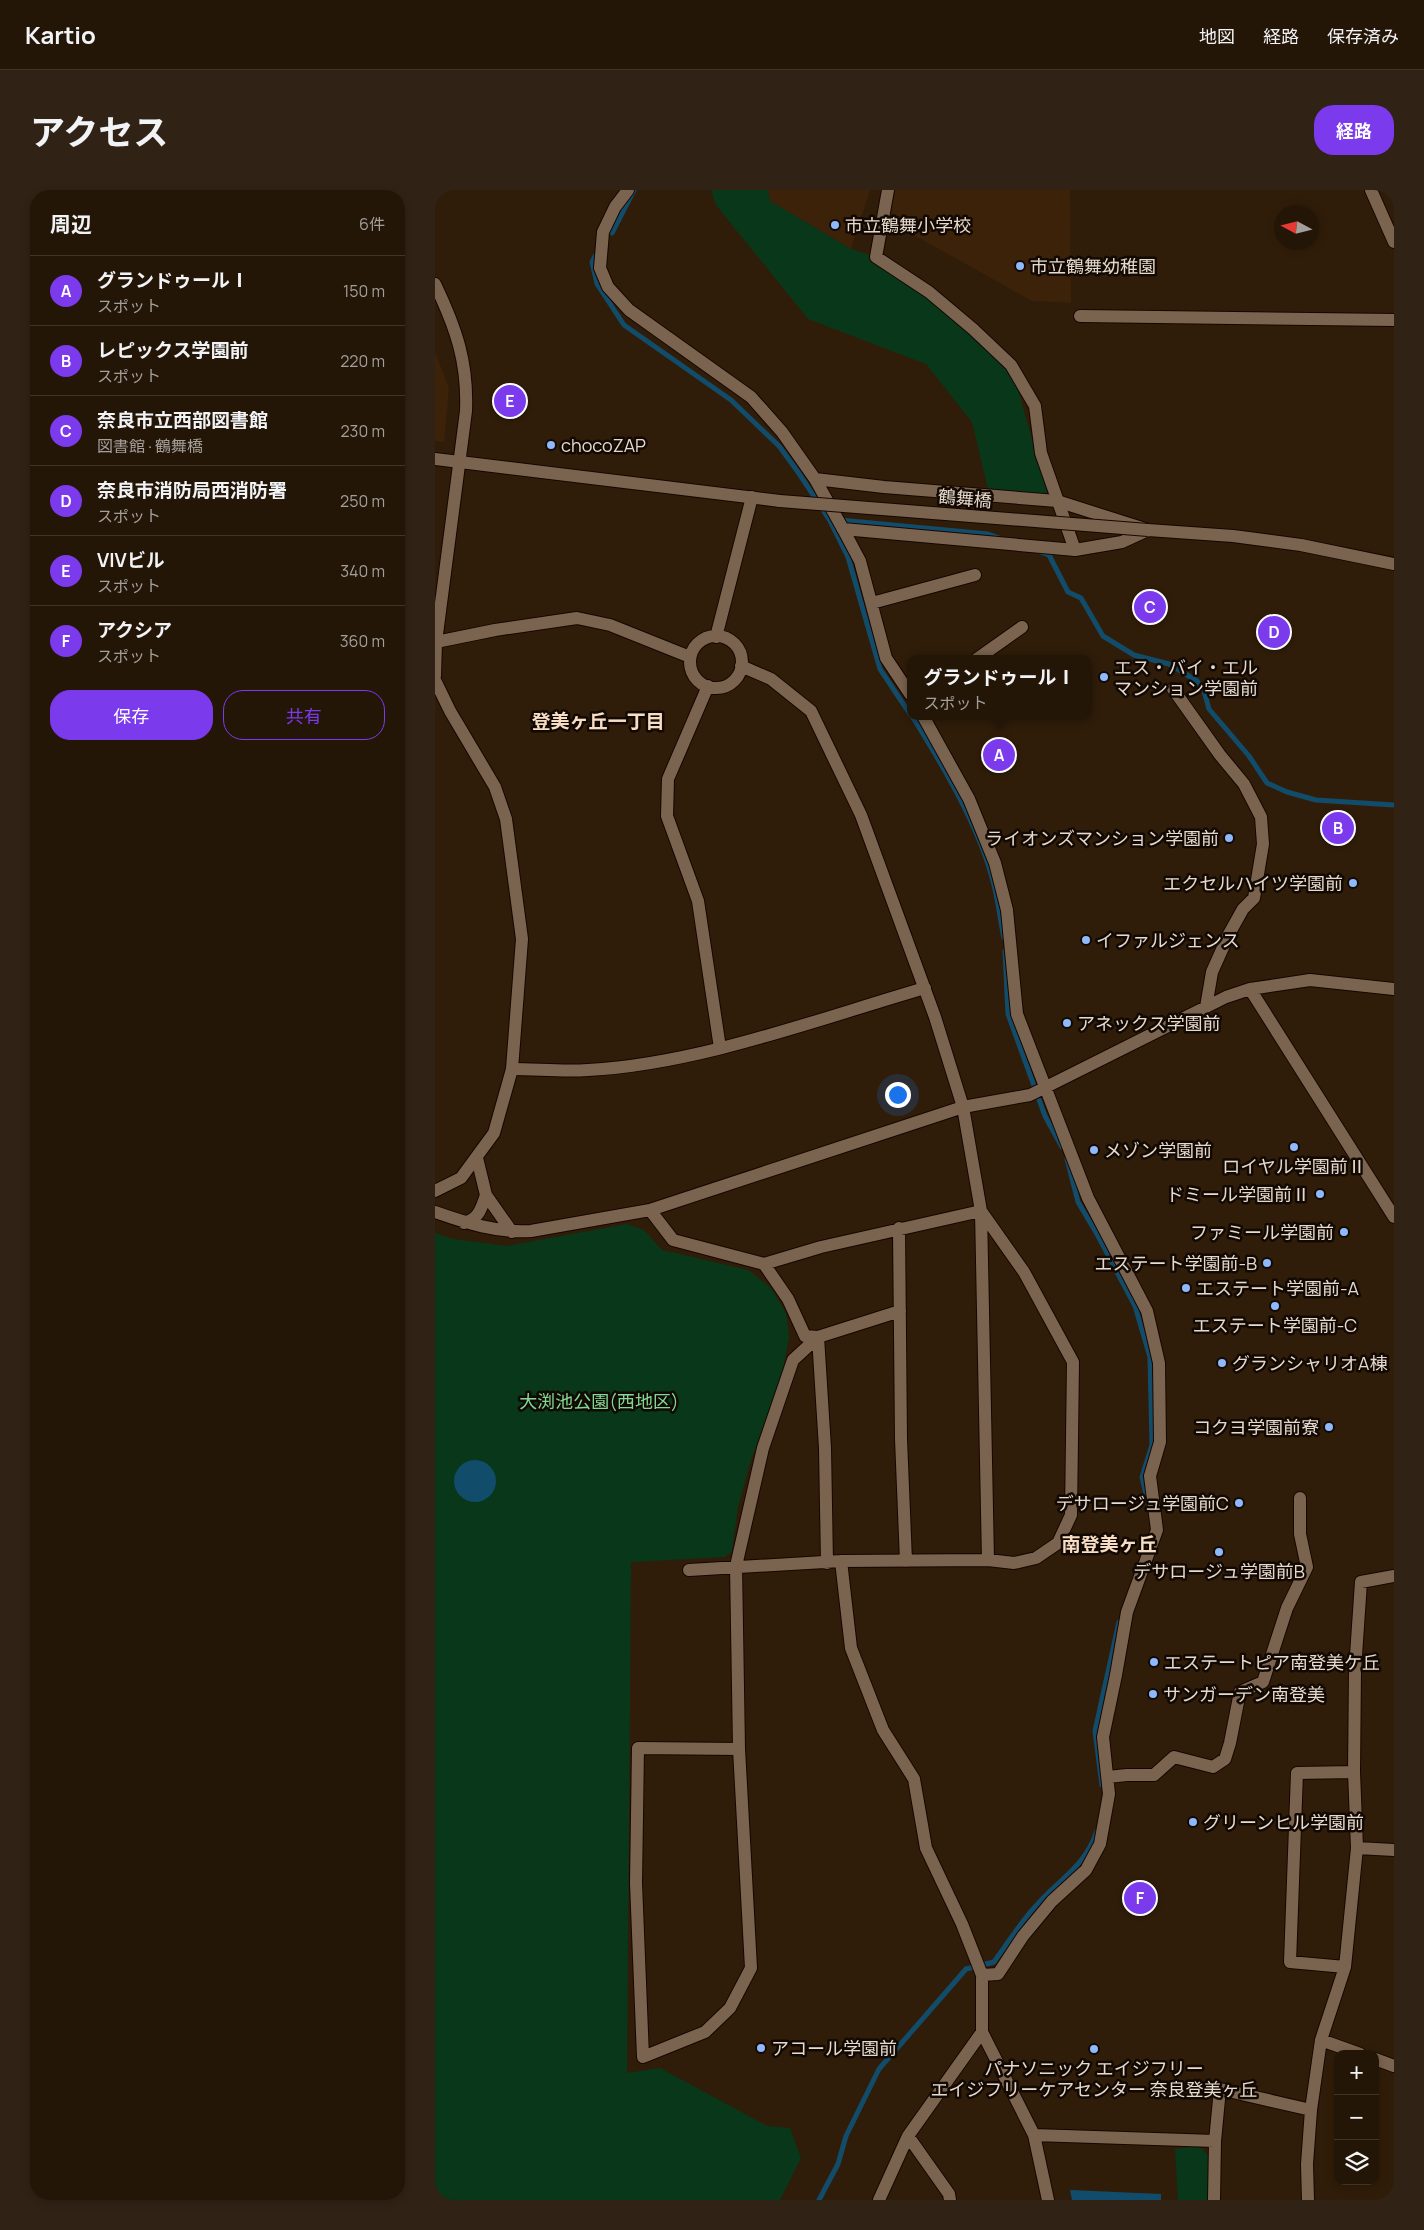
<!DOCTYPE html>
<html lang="ja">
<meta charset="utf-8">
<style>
body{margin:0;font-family:Manrope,"Noto Sans JP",sans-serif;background:#302315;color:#f1f3f6}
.controls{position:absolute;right:15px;bottom:15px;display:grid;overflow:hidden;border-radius:10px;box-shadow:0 2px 8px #0003}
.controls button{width:45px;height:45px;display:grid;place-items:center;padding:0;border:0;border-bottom:1px solid #413528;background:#241607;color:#f1f3f6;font:25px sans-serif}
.compass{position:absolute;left:839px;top:15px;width:45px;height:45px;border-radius:50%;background:#241607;box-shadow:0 2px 8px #0003;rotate:277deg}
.you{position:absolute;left:462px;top:904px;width:18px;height:18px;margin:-12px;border:4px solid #fff;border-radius:50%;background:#1a73e8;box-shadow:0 0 0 8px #1a73e833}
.badge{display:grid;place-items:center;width:32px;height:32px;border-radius:50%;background:#7c3aed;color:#fff;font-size:16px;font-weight:700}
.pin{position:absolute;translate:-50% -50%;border:2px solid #fff;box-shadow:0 1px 5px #0006}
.popup{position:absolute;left:472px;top:465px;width:185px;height:65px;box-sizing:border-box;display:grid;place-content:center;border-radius:10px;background:#241607;filter:drop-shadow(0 1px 4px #0005);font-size:16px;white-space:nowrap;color:#a39f9b}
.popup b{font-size:19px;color:#f1f3f6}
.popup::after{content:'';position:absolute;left:50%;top:100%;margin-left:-10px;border:10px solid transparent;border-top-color:#241607}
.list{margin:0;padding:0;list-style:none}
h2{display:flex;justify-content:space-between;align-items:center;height:65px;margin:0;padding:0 20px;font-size:21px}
h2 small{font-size:16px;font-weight:400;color:#a39f9b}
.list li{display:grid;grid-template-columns:32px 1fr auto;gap:15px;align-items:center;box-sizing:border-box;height:70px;padding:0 20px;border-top:1px solid #413528}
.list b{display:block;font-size:19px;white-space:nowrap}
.list p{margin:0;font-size:16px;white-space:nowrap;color:#a39f9b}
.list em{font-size:16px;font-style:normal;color:#a39f9b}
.actions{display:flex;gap:10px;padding:15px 20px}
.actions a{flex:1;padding:11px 0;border:1px solid #7c3aed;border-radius:20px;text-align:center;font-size:18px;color:#7c3aed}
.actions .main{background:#7c3aed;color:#fff}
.icon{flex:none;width:28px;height:28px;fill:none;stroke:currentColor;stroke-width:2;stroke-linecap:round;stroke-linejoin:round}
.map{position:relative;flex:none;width:959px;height:2010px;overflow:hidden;border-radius:20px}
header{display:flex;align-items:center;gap:30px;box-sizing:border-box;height:70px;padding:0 25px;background:#241607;border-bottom:1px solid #413528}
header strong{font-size:24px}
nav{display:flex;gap:28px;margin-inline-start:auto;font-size:18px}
.intro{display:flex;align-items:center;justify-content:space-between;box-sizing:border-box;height:120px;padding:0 30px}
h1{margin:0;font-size:35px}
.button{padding:12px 22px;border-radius:20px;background:#7c3aed;color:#fff;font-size:18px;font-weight:700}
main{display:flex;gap:30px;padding:0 30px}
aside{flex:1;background:#241607;border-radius:20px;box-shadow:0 2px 8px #0003}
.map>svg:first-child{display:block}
.built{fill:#3b2208}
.green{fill:#083819}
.water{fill:#124c6b}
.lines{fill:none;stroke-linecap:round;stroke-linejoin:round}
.stream{stroke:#124c6b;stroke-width:5}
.minor-casing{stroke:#170600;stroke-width:14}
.tertiary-casing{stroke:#170600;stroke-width:14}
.minor{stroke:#7b644f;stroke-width:12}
.tertiary{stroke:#7b644f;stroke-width:12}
.tertiary-bridge-casing{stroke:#170600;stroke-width:14;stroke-linecap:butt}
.tertiary-bridge{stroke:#7b644f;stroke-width:12}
.poi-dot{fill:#8fb8fd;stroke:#120903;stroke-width:2}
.labels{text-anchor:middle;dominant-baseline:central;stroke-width:5;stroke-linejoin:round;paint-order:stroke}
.poi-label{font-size:18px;fill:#e6d9cd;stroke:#120903;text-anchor:start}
.street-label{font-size:18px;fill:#e6d9cd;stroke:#120903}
.park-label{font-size:18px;fill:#81d895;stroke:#120903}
.neighbourhood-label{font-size:19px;font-weight:bold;fill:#f8ddc5;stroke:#120903}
</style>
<header>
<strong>Kartio</strong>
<nav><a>地図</a><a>経路</a><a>保存済み</a></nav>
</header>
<div class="intro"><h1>アクセス</h1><a class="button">経路</a></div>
<main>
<aside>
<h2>周辺<small>6件</small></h2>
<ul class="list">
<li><span class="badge">A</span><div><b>グランドゥールⅠ</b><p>スポット</p></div><em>150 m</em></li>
<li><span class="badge">B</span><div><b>レピックス学園前</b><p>スポット</p></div><em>220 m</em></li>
<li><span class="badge">C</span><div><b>奈良市立西部図書館</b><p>図書館 · 鶴舞橋</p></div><em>230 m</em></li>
<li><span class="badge">D</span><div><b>奈良市消防局西消防署</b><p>スポット</p></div><em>250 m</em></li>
<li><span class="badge">E</span><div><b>VIVビル</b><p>スポット</p></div><em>340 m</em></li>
<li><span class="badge">F</span><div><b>アクシア</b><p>スポット</p></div><em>360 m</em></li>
</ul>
<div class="actions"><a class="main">保存</a><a>共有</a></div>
</aside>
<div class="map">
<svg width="959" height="2010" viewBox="0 0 959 2010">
<rect width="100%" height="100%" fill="#301d09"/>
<path class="built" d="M333,0H435L416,59L335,11Z
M453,0H635L636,113L597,111L452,30Z
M0,162L14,198L9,252L0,251Z"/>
<path class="green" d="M276,0H333L335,11L416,59L441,67L576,175L613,306L553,299L537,232L491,174L373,129L281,15Z
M192,1034L209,1040L227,1060L313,1080L336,1098L351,1123L354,1146L348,1181L315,1273L303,1317L297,1361L290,1367L196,1372L192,1883L225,1878L332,1936L355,1938L366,1968L345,2010H0V1043L18,1049L71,1056Z
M764,1956L774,1966V2010H743L740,1959Z"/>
<path class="water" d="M19 1291a21 21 0 1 1 42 0a21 21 0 1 1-42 0Z
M635,2000L726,2004V2010H637Z"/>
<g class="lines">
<path class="stream" d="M177,43L199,0
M160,66L157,72L162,94L189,135L296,210L344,256L363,282L394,329L413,367L445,479L475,524
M394,329L553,344L564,348
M603,361L614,365L633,402L646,408L668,446L699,465L734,474L762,491L769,501L774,519L814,566L832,593L852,602L881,610L959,615
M477,526C508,576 543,634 558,691C563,709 565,729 569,748
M570,761L573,824L610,926L627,957
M632,969L643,1012L662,1044L700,1116L715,1167L717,1255L707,1287L713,1313
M667,1595L660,1541L684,1432
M384,2010L403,1974L411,1946L444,1879L531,1779L559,1772C572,1754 584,1735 599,1718C622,1690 649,1679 662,1641"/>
<defs>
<path id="minor" d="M453,0L441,67L494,102L538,139L576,175L600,216L606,263L640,360
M936,0L959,52
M645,126L959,130
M408,339L425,371L451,468L475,504
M437,413L540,385
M255 472a26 26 0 1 1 52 0a26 26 0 1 1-52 0Z
M281,447L317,307
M1,452L60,440L142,428L175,435L255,467
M542,469L587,437
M306,476L336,489L376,521L426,625L500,827L528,917L546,1021L553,1370
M273,496L233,589L232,626L263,711L285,858
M738,499L785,565L809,594L826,627L828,654L819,708L808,719L794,744L777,782L771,817
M488,526L534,609L560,673L572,720L582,824L653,1008L712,1121L724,1173L725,1252L715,1286L722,1340L692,1422L681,1485L668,1547L674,1604L665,1654L651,1680L617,1711L588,1746L563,1784L547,1785
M815,799L959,1027
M77,879C102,879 128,882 153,880C264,874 383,829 490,798
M42,968L51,1005L77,1042
M215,1020L238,1050L329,1074L353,1109L370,1146L383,1147L390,1258L392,1373
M0,1022C31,1033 63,1043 96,1041L215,1020L528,917L595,905L791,807L815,799L875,790L959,799
M29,1033C44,1029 46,1019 51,1005
M464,1038L466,1249L471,1371
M406,1371L416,1458L448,1540L479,1589L491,1658L527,1734L547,1785V1842L599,1945L613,2010
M254,1380L406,1371L553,1370L579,1373L601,1368L623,1353L636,1325L638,1172L589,1082L546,1021L386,1057L329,1074
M304,1559L203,1558L201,1693L208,1867L270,1842L295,1818L316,1778L304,1559L301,1376L328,1258L358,1170L383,1147L465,1121
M673,1587L692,1585H719L739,1567L778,1577L790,1569L795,1553L805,1502L828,1492L852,1418L872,1377L865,1344V1308
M922,1658L959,1660
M910,1777L855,1772L862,1583L919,1582
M886,1850L925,1864
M940,1869L959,1876
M599,1945L780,1951
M473,1946L514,2004L515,2010
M444,2010L473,1946L547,1842
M779,2010L780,1951L785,1899L876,1920
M873,2010L872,1974L876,1920L886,1850L910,1777L922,1658L919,1582L920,1480L926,1392L959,1386"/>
<path id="tertiary" d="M193,0L180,17L168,42L165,78L173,97L194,120L316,207L347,242L380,289L408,339L640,360L687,352L713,340
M0,94C21,138 33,172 31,221L1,452L0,486
M0,269L345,311
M380,289L449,297L622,311L713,340L798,346L866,355L959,374
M0,490L15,521L60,597L71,629L87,749L77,879L59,943L26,988L0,1001"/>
</defs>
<use href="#minor" class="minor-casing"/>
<use href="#tertiary" class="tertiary-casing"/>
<use href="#minor" class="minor"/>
<use href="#tertiary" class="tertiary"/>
<defs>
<path id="tertiary-bridge" d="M345,311L713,340"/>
</defs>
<use href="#tertiary-bridge" class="tertiary-bridge-casing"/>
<use href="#tertiary-bridge" class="tertiary-bridge"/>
</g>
<g class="poi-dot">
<circle cx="400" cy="35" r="5"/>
<circle cx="585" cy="76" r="5"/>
<circle cx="116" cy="255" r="5"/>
<circle cx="669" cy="487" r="5"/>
<circle cx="794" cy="648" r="5"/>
<circle cx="918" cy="693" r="5"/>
<circle cx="651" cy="750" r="5"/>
<circle cx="632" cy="833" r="5"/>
<circle cx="859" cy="957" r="5"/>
<circle cx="659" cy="960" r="5"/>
<circle cx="885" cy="1004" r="5"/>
<circle cx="909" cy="1042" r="5"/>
<circle cx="832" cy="1073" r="5"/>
<circle cx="751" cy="1098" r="5"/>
<circle cx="840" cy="1116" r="5"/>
<circle cx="787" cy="1173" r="5"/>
<circle cx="894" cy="1237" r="5"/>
<circle cx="804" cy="1313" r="5"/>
<circle cx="784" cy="1362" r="5"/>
<circle cx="719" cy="1472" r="5"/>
<circle cx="718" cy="1504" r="5"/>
<circle cx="758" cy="1632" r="5"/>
<circle cx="326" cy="1858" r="5"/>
<circle cx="659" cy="1859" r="5"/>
</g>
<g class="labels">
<g class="poi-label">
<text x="410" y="35">市立鶴舞小学校</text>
<text x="595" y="76">市立鶴舞幼稚園</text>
<text x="126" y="255">chocoZAP</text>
<text x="679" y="477">エス・バイ・エル<tspan x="679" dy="21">マンション学園前</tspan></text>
<text x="784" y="648" text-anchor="end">ライオンズマンション学園前</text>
<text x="908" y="693" text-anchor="end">エクセルハイツ学園前</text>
<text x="661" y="750">イファルジェンス</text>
<text x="642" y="833">アネックス学園前</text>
<text x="669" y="960">メゾン学園前</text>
<text x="859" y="976" text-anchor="middle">ロイヤル学園前Ⅱ</text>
<text x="875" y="1004" text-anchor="end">ドミール学園前Ⅱ</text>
<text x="899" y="1042" text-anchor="end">ファミール学園前</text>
<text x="822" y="1073" text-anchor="end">エステート学園前-B</text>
<text x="761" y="1098">エステート学園前-A</text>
<text x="840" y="1135" text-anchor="middle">エステート学園前-C</text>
<text x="797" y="1173">グランシャリオA棟</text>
<text x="884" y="1237" text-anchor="end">コクヨ学園前寮</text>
<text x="794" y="1313" text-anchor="end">デサロージュ学園前C</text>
<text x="784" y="1381" text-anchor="middle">デサロージュ学園前B</text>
<text x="729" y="1472">エステートピア南登美ケ丘</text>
<text x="728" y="1504">サンガーデン南登美</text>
<text x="768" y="1632">グリーンヒル学園前</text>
<text x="336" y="1858">アコール学園前</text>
<text x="659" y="1878" text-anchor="middle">パナソニック エイジフリー<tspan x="659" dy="21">エイジフリーケアセンター 奈良登美ヶ丘</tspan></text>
</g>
<g class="street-label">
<text transform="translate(530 308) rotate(5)">鶴舞橋</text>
</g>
<g class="park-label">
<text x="164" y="1211">大渕池公園(西地区)</text>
</g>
<g class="neighbourhood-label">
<text x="163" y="531">登美ヶ丘一丁目</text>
<text x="674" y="1354">南登美ヶ丘</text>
</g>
</g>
</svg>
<div class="controls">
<button>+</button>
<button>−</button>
<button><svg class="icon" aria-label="layers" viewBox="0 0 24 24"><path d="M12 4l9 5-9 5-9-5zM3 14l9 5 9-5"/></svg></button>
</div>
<svg class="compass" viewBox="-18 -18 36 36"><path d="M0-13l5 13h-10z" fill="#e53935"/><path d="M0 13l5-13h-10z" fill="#a39f9b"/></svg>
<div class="you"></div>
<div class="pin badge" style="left:564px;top:565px">A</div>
<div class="popup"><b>グランドゥールⅠ</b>スポット</div>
<div class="pin badge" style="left:903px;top:638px">B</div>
<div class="pin badge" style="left:715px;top:417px">C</div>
<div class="pin badge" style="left:839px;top:442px">D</div>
<div class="pin badge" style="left:75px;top:211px">E</div>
<div class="pin badge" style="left:705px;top:1708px">F</div>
</div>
</main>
